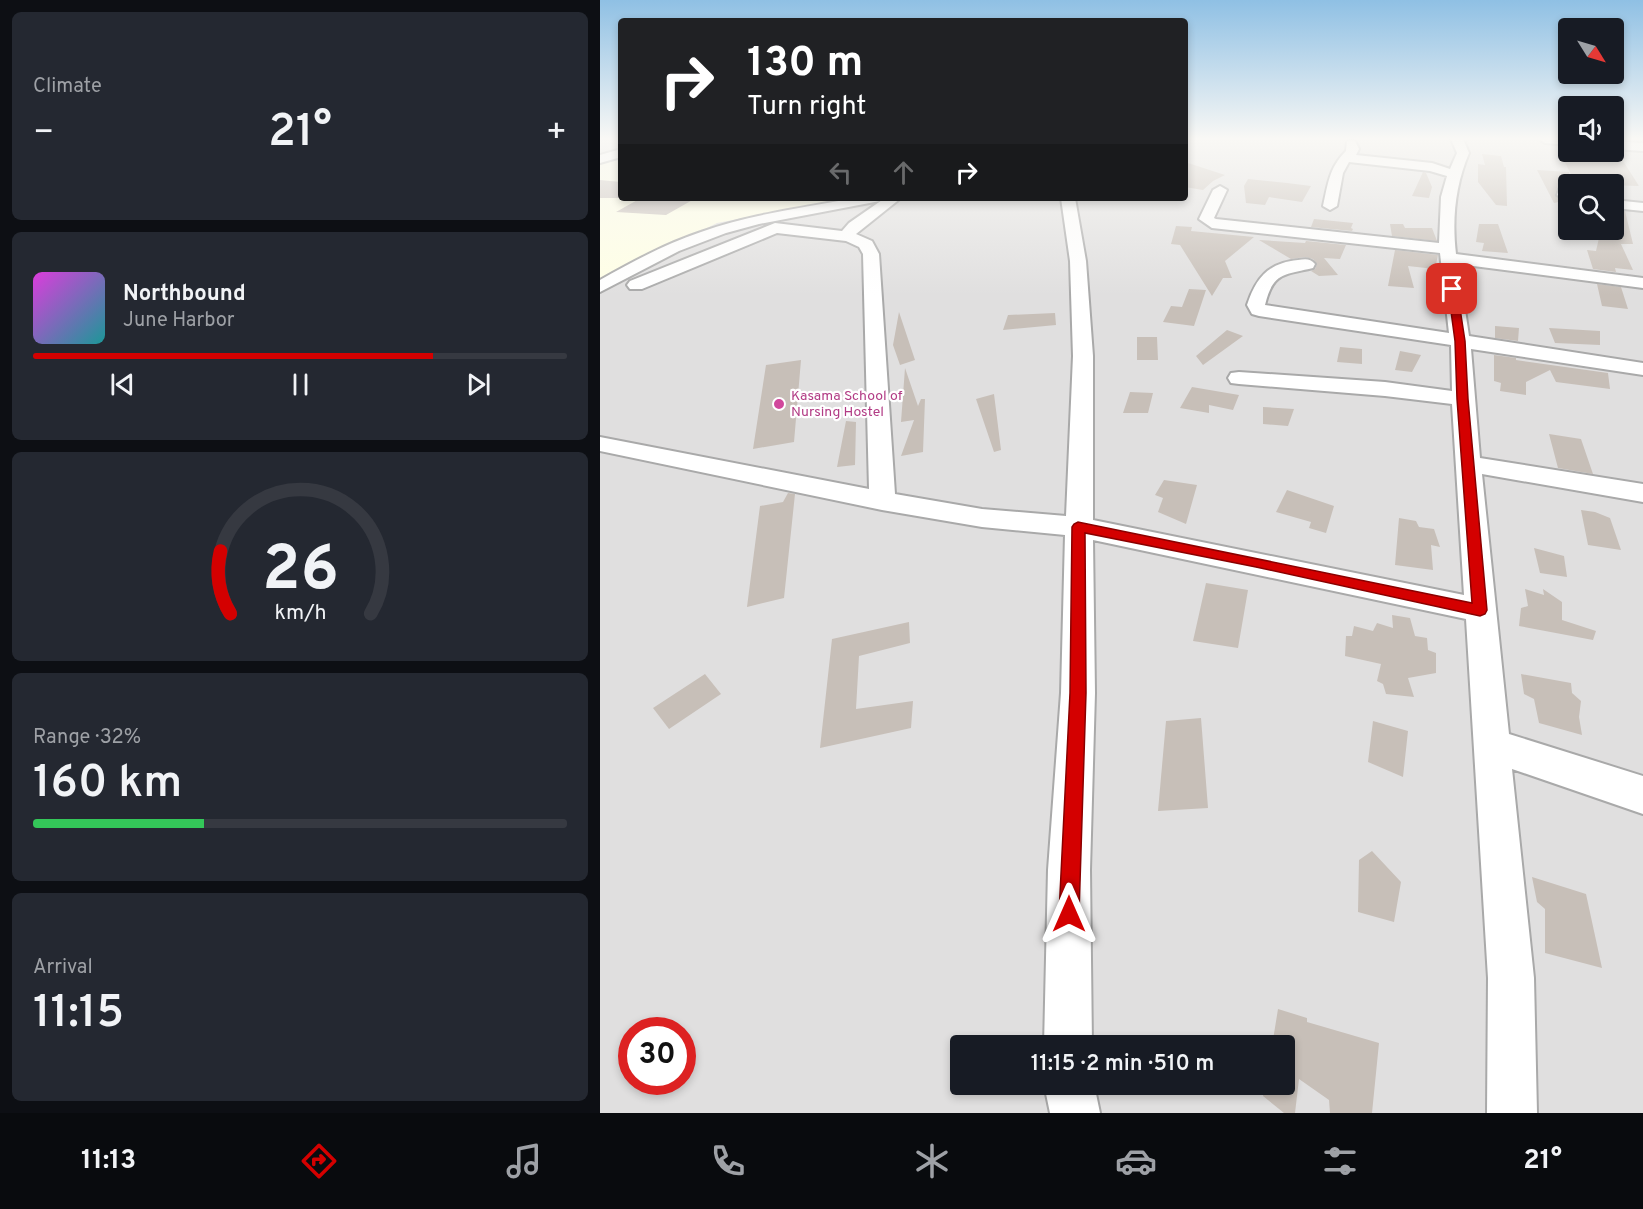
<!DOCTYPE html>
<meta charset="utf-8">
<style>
body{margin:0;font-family:Overpass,sans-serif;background:#242831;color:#f1f3f6;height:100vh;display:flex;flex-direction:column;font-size:22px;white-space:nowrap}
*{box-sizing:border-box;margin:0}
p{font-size:20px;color:#9ea1a6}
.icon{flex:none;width:33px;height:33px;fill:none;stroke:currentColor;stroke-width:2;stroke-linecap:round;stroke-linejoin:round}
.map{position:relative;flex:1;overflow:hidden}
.panel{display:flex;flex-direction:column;gap:12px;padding:12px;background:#0d0f14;width:600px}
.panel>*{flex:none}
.banner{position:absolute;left:18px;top:18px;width:570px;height:183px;border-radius:6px;box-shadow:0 3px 9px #0003;background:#202124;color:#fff;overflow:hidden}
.needle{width:39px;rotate:127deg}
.fabs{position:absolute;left:958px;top:18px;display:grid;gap:12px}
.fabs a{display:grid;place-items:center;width:66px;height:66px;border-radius:6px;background:#171b24;box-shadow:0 3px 9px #0003;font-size:30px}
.speed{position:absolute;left:18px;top:1017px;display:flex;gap:12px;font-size:30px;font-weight:700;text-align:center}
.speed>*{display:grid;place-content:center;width:78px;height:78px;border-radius:50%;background:#171b24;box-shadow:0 3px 9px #0003;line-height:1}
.speed .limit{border:9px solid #d22;background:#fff;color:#111}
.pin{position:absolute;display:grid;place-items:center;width:51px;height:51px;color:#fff;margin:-26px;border-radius:12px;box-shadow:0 3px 9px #0006}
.me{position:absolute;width:66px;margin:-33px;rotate:0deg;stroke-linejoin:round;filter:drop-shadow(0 0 4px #0008)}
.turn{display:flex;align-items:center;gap:21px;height:126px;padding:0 30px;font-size:27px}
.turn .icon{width:78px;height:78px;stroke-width:2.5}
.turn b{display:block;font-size:42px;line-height:51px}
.lanes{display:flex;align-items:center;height:57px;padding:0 30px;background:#0003;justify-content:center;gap:30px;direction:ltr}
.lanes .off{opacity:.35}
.big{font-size:45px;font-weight:600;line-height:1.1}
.panel .tile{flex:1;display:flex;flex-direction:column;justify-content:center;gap:9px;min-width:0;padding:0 21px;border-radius:9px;background:#242831}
.panel .dial{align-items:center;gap:0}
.dial svg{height:156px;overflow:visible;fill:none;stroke:#363941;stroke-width:7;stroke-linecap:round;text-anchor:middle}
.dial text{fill:#f1f3f6;stroke:none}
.song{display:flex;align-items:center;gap:18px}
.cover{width:72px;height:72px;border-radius:9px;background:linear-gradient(135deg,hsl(300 70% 55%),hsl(180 70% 35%))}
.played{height:6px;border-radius:3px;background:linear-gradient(90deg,#d40000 75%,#363941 75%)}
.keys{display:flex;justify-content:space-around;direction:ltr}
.heat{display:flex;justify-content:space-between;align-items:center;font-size:33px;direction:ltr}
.charge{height:9px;border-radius:4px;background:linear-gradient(90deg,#34c759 32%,#363941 0)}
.trip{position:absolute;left:350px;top:1035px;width:345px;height:60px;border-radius:6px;background:#171b24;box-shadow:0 3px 9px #0003;font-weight:600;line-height:60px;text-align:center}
.dock{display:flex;height:96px;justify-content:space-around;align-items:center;background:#090b0e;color:#9ea1a6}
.dock .icon{width:42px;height:42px}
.dock .selected{color:#d40000}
.dock b{font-size:27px;color:#f1f3f6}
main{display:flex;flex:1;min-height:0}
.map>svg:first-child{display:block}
</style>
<main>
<section class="panel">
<div class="tile"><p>Climate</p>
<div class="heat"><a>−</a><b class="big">21°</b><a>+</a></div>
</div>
<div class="tile">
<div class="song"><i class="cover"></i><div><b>Northbound</b><p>June Harbor</p></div></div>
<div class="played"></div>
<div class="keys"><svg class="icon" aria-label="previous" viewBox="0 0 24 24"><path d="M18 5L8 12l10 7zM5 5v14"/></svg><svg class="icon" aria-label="pause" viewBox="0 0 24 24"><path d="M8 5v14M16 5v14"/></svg><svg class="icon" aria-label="next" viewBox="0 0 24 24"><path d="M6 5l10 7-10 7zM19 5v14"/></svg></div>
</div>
<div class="tile dial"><svg viewBox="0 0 100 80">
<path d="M14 69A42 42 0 1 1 86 69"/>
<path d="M14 69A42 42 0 0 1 9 37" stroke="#d40000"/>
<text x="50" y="56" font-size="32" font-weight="700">26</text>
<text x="50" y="72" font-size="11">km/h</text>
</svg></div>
<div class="tile"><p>Range · 32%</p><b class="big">160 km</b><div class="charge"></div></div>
<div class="tile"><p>Arrival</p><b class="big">11:15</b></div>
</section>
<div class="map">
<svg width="1043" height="1113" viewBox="0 0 1043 1113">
<rect width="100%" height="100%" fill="#f2efe9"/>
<path fill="#e0dfdf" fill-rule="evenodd" d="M 0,139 L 21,139 L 21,198 L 585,198 L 585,139 L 969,139 L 969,152 L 1014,152 L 1014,139 L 1043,139 L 1043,1113 L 0,1113 ZM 969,184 L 1014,184 L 1014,230 L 969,230 ZM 32,1030 L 82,1030 L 82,1082 L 32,1082 ZM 360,1046 L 684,1046 L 684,1084 L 360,1084 Z"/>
<path fill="#ffffe5" d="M 21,157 L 21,198 L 249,198 L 117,223 L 0,281 L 0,163 Z"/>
<path fill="#c7bfb8" d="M 959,151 L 1001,154 L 1000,152 L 1018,153 L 1039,186 L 976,184 Z
M 882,154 L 901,156 L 904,167 L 906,167 L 907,206 L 896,205 L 878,182 L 878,164 L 885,165 Z
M 585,162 L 625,175 L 613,181 L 603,190 L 585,187 Z
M 937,170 L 969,172 L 969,177 L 959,182 L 955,194 L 963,201 L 954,203 Z
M 823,172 L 826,173 L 832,187 L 829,198 L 812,196 Z
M 648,179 L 687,183 L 711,186 L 702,202 L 669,197 L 665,205 L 646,203 L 644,186 Z
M 0,180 L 21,182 L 21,198 L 0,198 Z
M 41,198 L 96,198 L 66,215 L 16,212 Z
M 1014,210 L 1025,211 L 1033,244 L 1021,244 L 1033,270 L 1015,268 L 1016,272 L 993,269 L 987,250 L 996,251 L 999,238 L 1014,240 Z
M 714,219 L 753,223 L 751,228 L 753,229 L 752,231 L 711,227 Z
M 790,224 L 803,224 L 805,228 L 832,228 L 837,241 L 792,236 Z
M 879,224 L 898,224 L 908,253 L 882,251 L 884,243 L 876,242 Z
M 576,226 L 592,227 L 591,231 L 654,237 L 625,261 L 632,278 L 623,278 L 612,296 L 580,245 L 571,244 Z
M 659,240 L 705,243 L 706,241 L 746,245 L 740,259 L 724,258 L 738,275 L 719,276 L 711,271 L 715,269 L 717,264 L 713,259 L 705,257 L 691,259 Z
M 795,250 L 838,255 L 835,269 L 808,266 L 814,288 L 788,286 Z
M 997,284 L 1021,287 L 1028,309 L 1002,306 Z
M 589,289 L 606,290 L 594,326 L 563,322 L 571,306 L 582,307 Z
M 299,312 L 315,360 L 300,365 L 293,345 Z
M 455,313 L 456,325 L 403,330 L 408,315 Z
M 895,326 L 919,328 L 918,341 L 895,338 Z
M 949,328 L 1000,331 L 1000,345 L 955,343 Z
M 627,330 L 643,336 L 603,365 L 596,356 Z
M 537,337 L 557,337 L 558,360 L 537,360 Z
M 740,347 L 762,349 L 762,364 L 737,362 Z
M 800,351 L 821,355 L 812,372 L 795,370 Z
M 894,355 L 916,358 L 916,360 L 1008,373 L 1010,389 L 956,382 L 950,370 L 926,382 L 926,395 L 900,391 L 901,383 L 894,381 Z
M 201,360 L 194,442 L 153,449 L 166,365 Z
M 305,368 L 318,406 L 321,399 L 325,399 L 323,452 L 301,456 L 314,420 L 301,422 Z
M 592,387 L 639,395 L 633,410 L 609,405 L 609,413 L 580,408 Z
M 530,392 L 553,393 L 548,413 L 523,413 Z
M 394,394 L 401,450 L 394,452 L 376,399 Z
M 663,407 L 694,409 L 688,426 L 663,424 Z
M 246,421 L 256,422 L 255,465 L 237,467 Z
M 949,434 L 981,439 L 993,474 L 958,468 Z
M 564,480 L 597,485 L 586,524 L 558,512 L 563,498 L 555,495 Z
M 687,490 L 734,506 L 726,533 L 709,528 L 711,522 L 676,512 Z
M 188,493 L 195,494 L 184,598 L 147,607 L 160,506 L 183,502 Z
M 981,510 L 995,512 L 1010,518 L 1021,550 L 988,545 Z
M 799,518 L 816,521 L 819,527 L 834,529 L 840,547 L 831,545 L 833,570 L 795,565 Z
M 934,548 L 964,556 L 967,577 L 940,573 Z
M 606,583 L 648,590 L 638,648 L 593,641 Z
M 925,589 L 944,595 L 943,589 L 962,602 L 962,620 L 996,631 L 993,640 L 919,626 L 921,608 L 928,606 Z
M 792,615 L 810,618 L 815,636 L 827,638 L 828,650 L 836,653 L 836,673 L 808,678 L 814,697 L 786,694 L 783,684 L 777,681 L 781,664 L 745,656 L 746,636 L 752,636 L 754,626 L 773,631 L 777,623 L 793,628 Z
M 309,622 L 310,643 L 259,656 L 256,709 L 313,701 L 311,728 L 220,748 L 232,639 Z
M 105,674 L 121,694 L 69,729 L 53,708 Z
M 921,674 L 971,683 L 972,693 L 981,701 L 979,717 L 982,735 L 939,723 L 934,699 L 924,694 Z
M 601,718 L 608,808 L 558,811 L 566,721 Z
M 773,721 L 808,731 L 803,777 L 768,762 Z
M 772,851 L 801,882 L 794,922 L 758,912 L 759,860 Z
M 932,877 L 986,894 L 1002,968 L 945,953 L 945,909 L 937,902 Z
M 678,1009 L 707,1018 L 707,1022 L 779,1043 L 772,1113 L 730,1113 L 729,1100 L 699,1079 L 695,1113 L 684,1113 L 663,1096 L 665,1084 L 684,1084 L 684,1046 L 672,1046 Z"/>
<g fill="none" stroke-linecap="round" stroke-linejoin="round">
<g stroke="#a9a9a9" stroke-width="4">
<path id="minor" d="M 851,139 L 863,139 L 869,153 C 855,186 852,219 856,254 L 1043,278 L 1043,288 L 858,264 L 869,336 L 1043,363 L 1043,375 L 871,349 L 880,458 L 1043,484 L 1043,502 L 882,474 L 909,734 L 1043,776 L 1043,814 L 912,769 L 934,978 L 937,1113 L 887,1113 L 888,978 L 866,619 L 493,540 L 495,693 L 490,870 L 492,1046 L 444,1046 L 448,870 L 461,693 L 465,535 L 382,527 L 282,510 L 0,451 L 0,437 L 269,489 L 263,254 L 259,247 L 246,241 L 177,233 L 42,289 L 30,289 L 27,285 L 30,281 L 175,223 L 242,231 L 249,223 L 285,198 L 301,198 L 256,234 L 272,241 L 279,254 L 295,494 L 382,509 L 466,516 L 473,356 L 470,261 L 461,198 L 475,198 L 486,261 L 493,356 L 493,520 L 864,595 L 852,404 L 785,396 L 639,384 L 631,383 L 628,378 L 631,373 L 639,372 L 785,382 L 852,391 L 851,345 L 659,316 L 652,314 L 647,305 C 656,278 668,263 698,260 C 705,259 710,258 715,264 L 713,268 C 684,275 673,272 665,305 L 849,333 L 840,253 L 612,228 L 599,219 L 613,190 L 620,186 L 627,190 L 614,218 L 616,219 L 839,243 L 841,197 L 847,176 L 830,171 L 749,162 L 743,173 L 737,206 L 730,210 L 723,206 C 728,184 729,168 746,151 L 747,141 L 751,140 L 755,141 L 759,149 L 756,155 L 832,163 L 850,169 L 857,153 Z
M 939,139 L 969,139 L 969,145 L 945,143 Z
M 1014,141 L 1043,143 L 1043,151 L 1014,149 Z
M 21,149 L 21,157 L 0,163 L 0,155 Z
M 968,179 L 975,183 L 969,184 L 969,202 L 957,195 L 961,183 Z
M 255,198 L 282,198 L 280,201 L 159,224 L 126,233 L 79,251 L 0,292 L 0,280 C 32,262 65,244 101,232 C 151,214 203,208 255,198 Z
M 1014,200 L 1043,203 L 1043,211 L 1014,208 Z
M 444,1084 L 494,1084 L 500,1113 L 450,1113 Z"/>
</g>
<use href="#minor" fill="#fff" fill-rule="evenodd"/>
</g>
<linearGradient id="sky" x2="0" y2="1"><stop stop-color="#8fc0e4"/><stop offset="0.47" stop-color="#f9f8f5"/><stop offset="1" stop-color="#f9f8f5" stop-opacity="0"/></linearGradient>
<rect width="1043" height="295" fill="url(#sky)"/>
<path fill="#d40000" stroke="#8a0000" stroke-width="1.5" d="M 852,286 L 857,289 L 865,341 L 868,399 L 887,610 L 885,614 L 880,616 L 656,567 L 485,533 L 486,693 L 479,914 L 476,921 L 469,924 L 462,921 L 459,914 L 470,693 L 472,527 L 474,524 L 478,522 L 872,603 L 857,399 L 855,341 L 848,289 Z"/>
<circle fill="#d1479c" stroke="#fff" stroke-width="2" cx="179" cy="404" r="6"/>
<g text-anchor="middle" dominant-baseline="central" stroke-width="4.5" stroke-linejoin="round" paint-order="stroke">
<g font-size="14" fill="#b23c85" stroke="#fff" text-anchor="start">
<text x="191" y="396">Kasama School of<tspan x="191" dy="16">Nursing Hostel</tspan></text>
</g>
</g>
</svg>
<div class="fabs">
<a><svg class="needle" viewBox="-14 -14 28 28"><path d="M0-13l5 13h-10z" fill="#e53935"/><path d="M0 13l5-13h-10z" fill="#9ea1a6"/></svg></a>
<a><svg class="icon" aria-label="sound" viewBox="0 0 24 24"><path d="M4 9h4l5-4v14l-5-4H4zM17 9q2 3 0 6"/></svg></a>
<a><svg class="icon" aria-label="search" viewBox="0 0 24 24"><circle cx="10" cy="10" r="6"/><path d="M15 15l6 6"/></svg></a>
</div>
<div class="speed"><div class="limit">30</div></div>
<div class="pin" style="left:852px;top:289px;background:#d93025"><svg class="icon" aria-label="arrive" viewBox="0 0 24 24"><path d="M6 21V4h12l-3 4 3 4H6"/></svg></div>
<svg class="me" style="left:469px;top:914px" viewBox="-20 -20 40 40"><path d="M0-17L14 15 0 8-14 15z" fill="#d40000" stroke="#fff" stroke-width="4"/></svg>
<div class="trip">11:15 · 2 min · 510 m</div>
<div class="banner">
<div class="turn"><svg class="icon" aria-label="right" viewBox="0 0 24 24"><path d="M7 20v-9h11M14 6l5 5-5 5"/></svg><div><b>130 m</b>Turn right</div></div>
<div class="lanes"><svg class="icon off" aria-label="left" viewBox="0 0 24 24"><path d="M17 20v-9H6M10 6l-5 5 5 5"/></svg><svg class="icon off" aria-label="ahead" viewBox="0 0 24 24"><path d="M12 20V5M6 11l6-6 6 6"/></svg><svg class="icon" aria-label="right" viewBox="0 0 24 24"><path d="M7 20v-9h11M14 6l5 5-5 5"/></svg></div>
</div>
</div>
</main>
<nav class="dock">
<b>11:13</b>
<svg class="icon selected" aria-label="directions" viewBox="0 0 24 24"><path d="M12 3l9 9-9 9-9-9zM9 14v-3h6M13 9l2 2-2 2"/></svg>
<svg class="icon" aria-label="music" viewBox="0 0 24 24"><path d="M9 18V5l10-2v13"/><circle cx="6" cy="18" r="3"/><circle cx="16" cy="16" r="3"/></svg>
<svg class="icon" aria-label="phone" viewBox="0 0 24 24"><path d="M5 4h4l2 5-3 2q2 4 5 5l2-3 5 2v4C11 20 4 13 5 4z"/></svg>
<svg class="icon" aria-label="climate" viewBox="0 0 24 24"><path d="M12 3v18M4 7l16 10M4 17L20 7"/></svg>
<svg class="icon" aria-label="car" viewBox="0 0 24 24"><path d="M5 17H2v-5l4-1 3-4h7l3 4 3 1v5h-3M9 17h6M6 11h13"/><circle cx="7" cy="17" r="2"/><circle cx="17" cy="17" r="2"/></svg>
<svg class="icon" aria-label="filters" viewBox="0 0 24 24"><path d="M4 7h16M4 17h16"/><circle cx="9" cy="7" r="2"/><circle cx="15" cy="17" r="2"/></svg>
<b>21°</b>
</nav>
